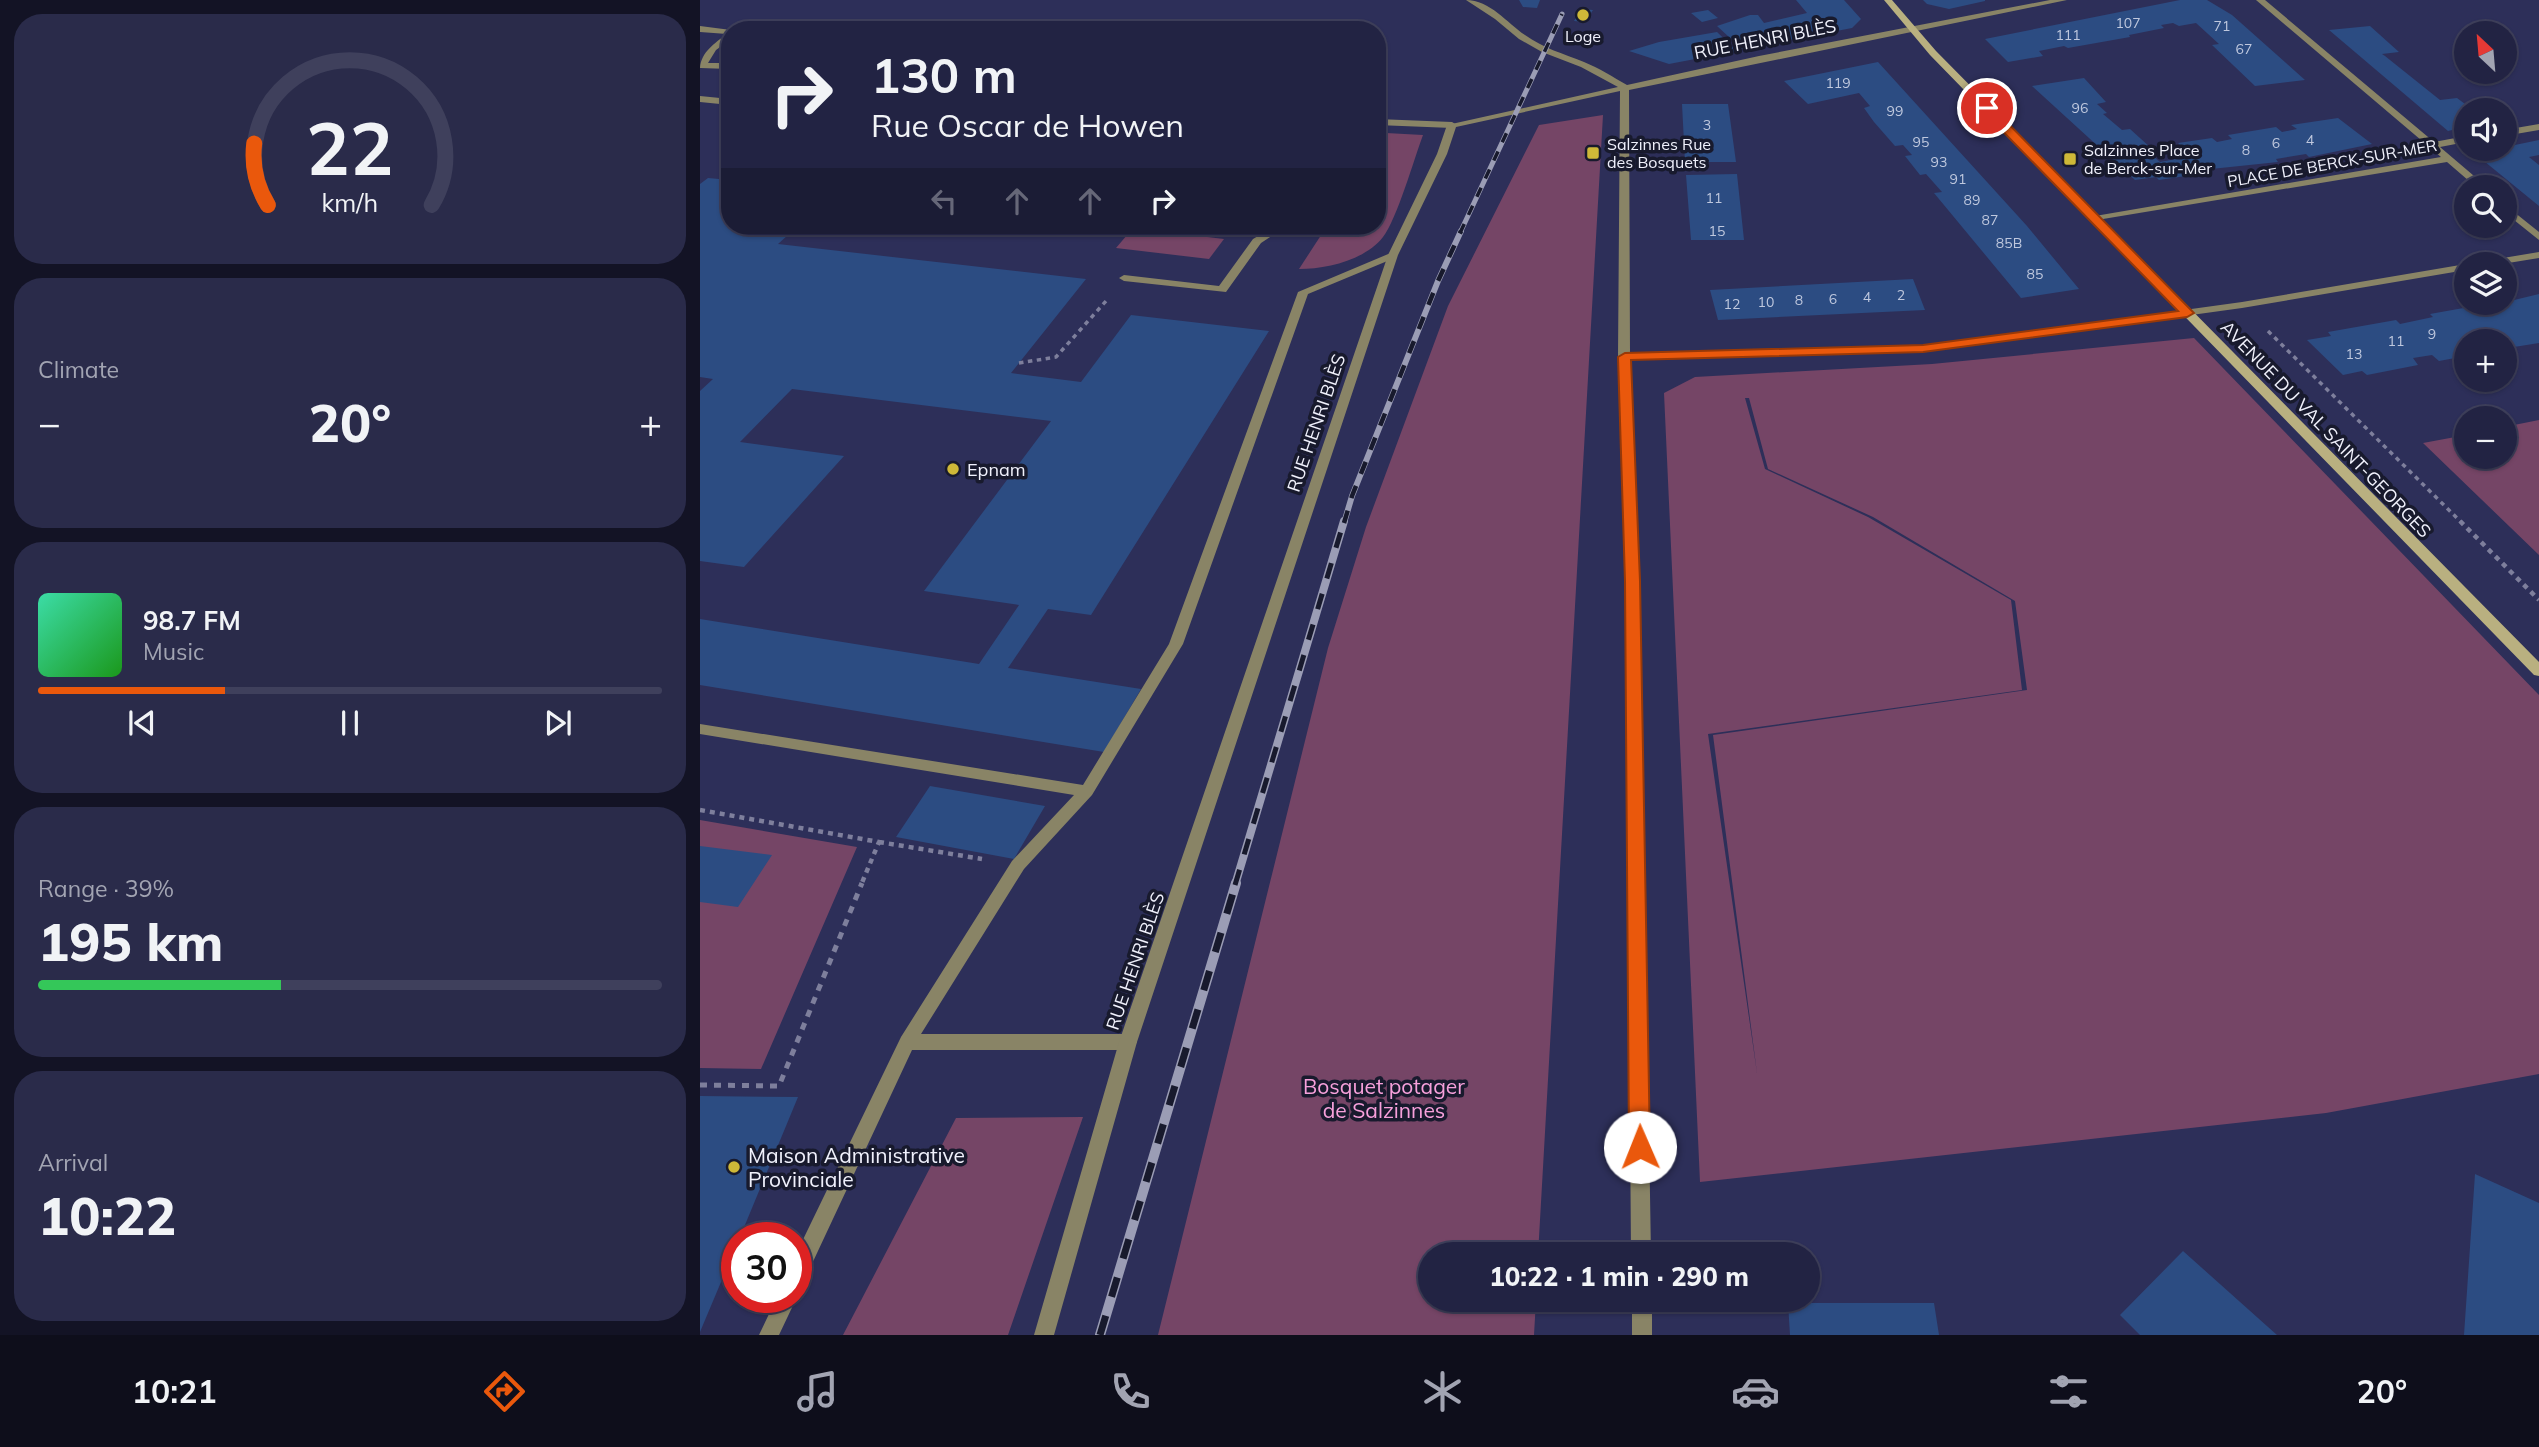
<!DOCTYPE html>
<meta charset="utf-8">
<style>
body{margin:0;font-family:Mulish,sans-serif;background:#2a2b4a;color:#f1f3f6;height:100vh;display:flex;flex-direction:column;font-size:26px;white-space:nowrap}
*{box-sizing:border-box;margin:0}
p{font-size:23px;color:#a2a4b2}
.icon{flex:none;width:38px;height:38px;fill:none;stroke:currentColor;stroke-width:2;stroke-linecap:round;stroke-linejoin:round}
.map{position:relative;flex:1;overflow:hidden}
.side{display:flex;flex-direction:column;gap:14px;padding:14px;background:#131325;width:700px}
.side>*{flex:none}
.hud{position:absolute;left:21px;top:21px;width:665px;height:214px;border-radius:28px;box-shadow:0 2px 5px #0004,0 0 0 2px #3f405c;background:#222343;color:#f1f3f6;overflow:hidden}
.needle{width:46px;rotate:334deg}
.buttons{position:absolute;left:1754px;top:21px;display:grid;gap:14px}
.buttons a{display:grid;place-items:center;width:63px;height:63px;border-radius:50%;background:#222343;box-shadow:0 2px 5px #0004,0 0 0 2px #3f405c;font-size:35px}
.speed{position:absolute;left:21px;top:1222px;display:flex;gap:14px;font-size:35px;font-weight:700;text-align:center}
.speed>*{display:grid;place-content:center;width:91px;height:91px;border-radius:50%;background:#222343;box-shadow:0 2px 5px #0004,0 0 0 2px #3f405c;line-height:1}
.speed .limit{border:10px solid #d22;background:#fff;color:#111}
.pin{position:absolute;display:grid;place-items:center;width:60px;height:60px;color:#fff;margin:-30px;border:4px solid #fff;border-radius:50%;box-shadow:0 2px 7px #0007}
.me{position:absolute;width:77px;margin:-38px;rotate:359deg;stroke-linejoin:round;filter:drop-shadow(0 0 5px #0008)}
.turn{display:flex;align-items:center;gap:24px;height:147px;padding:0 35px;font-size:32px}
.turn .icon{width:91px;height:91px;stroke-width:2.5}
.turn b{display:block;font-size:49px;line-height:60px}
.lanes{display:flex;align-items:center;height:66px;padding:0 35px;background:#0003;justify-content:center;gap:35px;direction:ltr}
.lanes .off{opacity:.35}
.big{font-size:52px;font-weight:800;line-height:1.1}
.side .tile{flex:1;display:flex;flex-direction:column;justify-content:center;gap:10px;min-width:0;padding:0 24px;border-radius:28px;background:#2a2b4a}
.side .dial{align-items:center;gap:0}
.dial svg{height:182px;overflow:visible;fill:none;stroke:#3f405c;stroke-width:7;stroke-linecap:round;text-anchor:middle}
.dial text{fill:#f1f3f6;stroke:none}
.song{display:flex;align-items:center;gap:21px}
.cover{width:84px;height:84px;border-radius:10px;background:linear-gradient(135deg,hsl(160 70% 55%),hsl(120 70% 35%))}
.played{height:7px;border-radius:4px;background:linear-gradient(90deg,#ea580c 30%,#3f405c 30%)}
.keys{display:flex;justify-content:space-around;direction:ltr}
.heat{display:flex;justify-content:space-between;align-items:center;font-size:38px;direction:ltr}
.charge{height:10px;border-radius:5px;background:linear-gradient(90deg,#34c759 39%,#3f405c 0)}
.trip{position:absolute;left:718px;top:1242px;width:402px;height:70px;border-radius:35px;background:#222343;box-shadow:0 2px 5px #0004,0 0 0 2px #3f405c;font-weight:800;line-height:70px;text-align:center}
.tab-bar{display:flex;height:112px;justify-content:space-around;align-items:center;background:#0e0e1b;color:#a2a4b2}
.tab-bar .icon{width:49px;height:49px}
.tab-bar .active{color:#ea580c}
.tab-bar b{font-size:32px;color:#f1f3f6}
main{display:flex;flex:1;min-height:0}
.map>svg:first-child{display:block}
</style>
<main>
<section class="side">
<div class="tile dial"><svg viewBox="0 0 100 80">
<path d="M14 69A42 42 0 1 1 86 69"/>
<path d="M14 69A42 42 0 0 1 8 42" stroke="#ea580c"/>
<text x="50" y="56" font-size="32" font-weight="700">22</text>
<text x="50" y="72" font-size="11">km/h</text>
</svg></div>
<div class="tile"><p>Climate</p>
<div class="heat"><a>−</a><b class="big">20°</b><a>+</a></div>
</div>
<div class="tile">
<div class="song"><i class="cover"></i><div><b>98.7 FM</b><p>Music</p></div></div>
<div class="played"></div>
<div class="keys"><svg class="icon" aria-label="previous" viewBox="0 0 24 24"><path d="M18 5L8 12l10 7zM5 5v14"/></svg><svg class="icon" aria-label="pause" viewBox="0 0 24 24"><path d="M8 5v14M16 5v14"/></svg><svg class="icon" aria-label="next" viewBox="0 0 24 24"><path d="M6 5l10 7-10 7zM19 5v14"/></svg></div>
</div>
<div class="tile"><p>Range · 39%</p><b class="big">195 km</b><div class="charge"></div></div>
<div class="tile"><p>Arrival</p><b class="big">10:22</b></div>
</section>
<div class="map">
<svg width="1839" height="1335" viewBox="0 0 1839 1335">
<rect width="100%" height="100%" fill="#2d2f59"/>
<path fill="#754566" fill-rule="evenodd" d="M 903,115 L 838,1255 L 730,1255 L 730,1300 L 836,1300 L 834,1335 L 458,1335 L 628,648 L 666,527 L 748,306 L 839,125 Z
M 686,133 L 723,135 C 714,159 697,219 683,237 C 665,260 627,269 599,269 L 627,226 L 677,226 L 677,147 Z
M 433,228 L 524,239 L 509,259 L 416,248 Z
M 1494,338 L 1839,695 L 1839,1074 L 1626,1113 L 1000,1182 L 964,393 L 995,377 L 1232,364 ZM 1045,398 L 1049,398 L 1068,469 L 1173,517 L 1315,601 L 1327,690 L 1013,735 L 1057,1073 L 1008,734 L 1322,690 L 1311,600 L 1168,517 L 1065,469 Z
M 1839,420 L 1839,555 L 1723,443 L 1766,435 L 1766,457 L 1804,457 L 1804,427 Z
M 0,820 L 157,847 L 61,1069 L 0,1068 Z
M 383,1117 L 308,1335 L 143,1335 L 256,1118 Z"/>
<path fill="#2c4c82" d="M 819,0 L 840,0 L 837,8 L 823,7 Z
M 1096,0 L 1144,0 L 1161,19 L 1152,28 L 1042,49 L 1017,26 L 1050,15 L 1058,15 L 1064,23 L 1107,13 Z
M 1223,0 L 1285,0 L 1285,1 L 1249,9 L 1227,4 Z
M 1480,0 L 1507,0 L 1532,15 L 1605,80 L 1555,86 L 1512,45 L 1519,44 L 1496,23 L 1479,26 L 1473,23 L 1461,25 L 1464,28 L 1429,35 L 1430,37 L 1368,48 L 1364,46 L 1339,51 L 1343,56 L 1308,62 L 1285,39 Z
M 881,9 L 893,10 L 885,22 L 874,21 Z
M 1008,10 L 1018,18 L 1002,22 L 991,13 Z
M 1670,26 L 1699,52 L 1682,54 L 1685,56 L 1740,100 L 1757,98 L 1773,110 L 1766,110 L 1766,127 L 1748,131 L 1629,30 Z
M 1017,32 L 1037,51 L 969,64 L 929,51 L 959,42 Z
M 1178,62 L 1327,226 L 1379,289 L 1321,298 L 1234,193 L 1242,192 L 1226,174 L 1220,175 L 1205,156 L 1212,155 L 1203,145 L 1195,146 L 1174,122 L 1164,108 L 1170,106 L 1159,93 L 1108,104 L 1084,81 Z
M 1384,78 L 1406,102 L 1397,104 L 1407,113 L 1403,114 L 1422,130 L 1430,129 L 1451,148 L 1445,149 L 1460,162 L 1492,156 L 1478,143 L 1512,138 L 1517,142 L 1532,139 L 1528,135 L 1576,127 L 1582,132 L 1597,129 L 1591,125 L 1638,118 L 1672,144 L 1609,157 L 1606,154 L 1576,159 L 1578,162 L 1511,169 L 1512,172 L 1459,180 L 1456,177 L 1435,180 L 1332,86 Z
M 982,104 L 1028,104 L 1036,162 L 985,162 Z
M 1839,140 L 1839,155 L 1829,157 L 1839,165 L 1839,206 L 1779,157 L 1781,152 Z
M 1037,174 L 1044,240 L 991,240 L 986,175 Z
M 8,178 L 30,180 L 30,226 L 98,226 L 78,244 L 386,279 L 311,373 L 381,382 L 431,315 L 569,331 L 391,615 L 348,609 L 308,668 L 441,689 L 404,752 L 0,685 L 0,619 L 279,664 L 319,605 L 224,591 L 351,421 L 92,389 L 40,442 L 144,456 L 44,567 L 0,561 L 0,391 L 13,379 L 0,377 L 0,184 Z
M 1213,279 L 1225,310 L 1018,320 L 1010,290 Z
M 1839,294 L 1839,343 L 1814,347 L 1806,341 L 1766,341 L 1766,356 L 1739,361 L 1732,355 L 1713,358 L 1718,365 L 1667,375 L 1662,371 L 1643,375 L 1607,340 L 1631,336 L 1628,332 L 1696,320 L 1700,324 L 1733,317 L 1730,314 L 1769,307 L 1773,310 Z
M 230,786 L 345,806 L 314,859 L 196,837 Z
M 0,846 L 72,855 L 38,907 L 0,902 Z
M 0,1096 L 98,1097 L 40,1237 L 37,1237 L 37,1244 L 0,1332 Z
M 1775,1174 L 1839,1203 L 1839,1335 L 1764,1335 Z
M 1483,1251 L 1577,1335 L 1440,1335 L 1420,1315 Z
M 1088,1303 L 1234,1303 L 1239,1335 L 1090,1335 Z"/>
<g fill="none" stroke-linecap="round" stroke-linejoin="round">
<path stroke="#7e7f9c" stroke-width="3.5" stroke-dasharray="4.5 4.5" stroke-linecap="butt" d="M 1568,331 L 1762,523
M 319,363 L 356,357 L 406,301"/>
<path stroke="#7e7f9c" stroke-width="4.5" stroke-dasharray="5 5" stroke-linecap="butt" d="M 1760,521 L 1839,600
M 0,810 L 179,842 L 161,885
M 179,842 L 282,859"/>
<path stroke="#7e7f9c" stroke-width="5" stroke-dasharray="7 7" stroke-linecap="butt" d="M 0,1085 L 79,1086 L 162,883"/>
<path fill="#898466" fill-rule="evenodd" d="M 0,26 L 31,30 L 30,40 L 16,50 L 8,63 L 30,63 L 30,69 L 0,68 C 1,52 15,43 27,34 L 0,32 Z
M 0,96 L 30,99 L 30,105 L 0,102 Z
M 677,119 L 752,122 L 757,125 L 752,128 L 677,125 Z
M 575,226 L 587,226 L 561,243 L 526,292 L 424,281 L 419,278 L 424,275 L 519,286 L 553,239 Z
M 693,252 L 697,253 L 697,257 L 608,294 L 483,644 L 392,795 L 324,869 L 221,1034 L 428,1034 L 434,1037 L 437,1042 L 434,1047 L 428,1050 L 212,1050 L 103,1283 L 96,1285 L 96,1254 L 201,1037 L 312,861 L 374,795 L 0,734 L 0,724 L 383,785 L 469,644 L 598,292 Z
M 96,1296 L 97,1297 L 79,1335 L 59,1335 L 77,1297 Z"/>
<path fill="#898466" fill-rule="evenodd" d="M 766,0 C 790,0 807,23 825,35 C 843,48 864,54 884,62 C 899,68 913,77 927,85 L 1059,56 L 1350,0 L 1367,0 L 929,90 L 930,353 L 1223,346 L 1542,302 L 1766,264 L 1768,264 L 1766,264 L 1766,270 L 1542,308 L 1223,352 L 930,360 L 940,581 L 951,1255 L 931,1255 L 926,581 L 918,357 L 920,91 L 756,127 L 747,154 L 698,255 L 437,1042 L 354,1335 L 334,1335 L 419,1042 L 688,255 L 737,154 L 747,125 L 918,87 L 881,67 L 842,52 L 819,39 L 795,19 Z
M 1556,0 L 1565,0 L 1734,142 L 1766,136 L 1766,142 L 1740,147 L 1787,187 L 1776,187 L 1747,162 L 1391,221 L 1390,219 L 1395,216 L 1741,157 Z
M 1839,124 L 1839,130 L 1804,136 L 1804,130 Z
M 1804,204 L 1839,232 L 1839,240 L 1804,212 Z
M 1839,252 L 1839,258 L 1802,264 L 1780,264 L 1785,261 Z
M 932,1300 L 952,1300 L 952,1335 L 932,1335 Z"/>
<path fill="#b9b080" fill-rule="evenodd" d="M 1184,0 L 1192,0 L 1236,51 L 1839,662 L 1839,676 L 1834,675 L 1230,55 Z"/>
<g stroke="#9b9db5" stroke-width="5">
<path id="rail-far3" d="M 760,233 L 862,14"/>
</g>
<g stroke="#9b9db5" stroke-width="6">
<path id="rail-far2" d="M 644,523 L 652,496 L 738,281 L 761,231"/>
</g>
<g stroke="#9b9db5" stroke-width="8">
<path id="rail-far1" d="M 535,885 L 644,521"/>
</g>
<g stroke="#9b9db5" stroke-width="10">
<path id="rail" d="M 400,1335 L 536,883"/>
</g>
<use href="#rail-far3" stroke="#181a2d" stroke-width="3.5" stroke-dasharray="10" stroke-linecap="butt"/>
<use href="#rail-far2" stroke="#181a2d" stroke-width="4.5" stroke-dasharray="13" stroke-linecap="butt"/>
<use href="#rail-far1" stroke="#181a2d" stroke-width="5" stroke-dasharray="16" stroke-linecap="butt"/>
<use href="#rail" stroke="#181a2d" stroke-width="7" stroke-dasharray="20" stroke-linecap="butt"/>
</g>
<path fill="#ea580c" stroke="#983908" stroke-width="2" d="M 1283,106 L 1291,106 L 1494,313 L 1487,317 L 1223,352 L 931,360 L 940,581 L 950,1147 L 947,1154 L 940,1157 L 932,1154 L 929,1147 L 925,581 L 918,357 L 925,353 L 1223,345 L 1478,311 L 1283,111 Z"/>
<g fill="#ceb838" stroke="#181a2d" stroke-width="2.5">
<circle cx="883" cy="15" r="7"/>
<rect x="886" y="146" width="14" height="14" rx="3.5"/>
<rect x="1363" y="152" width="14" height="14" rx="3.5"/>
<circle cx="253" cy="469" r="7"/>
<circle cx="34" cy="1167" r="7"/>
</g>
<g text-anchor="middle" dominant-baseline="central" stroke-width="7" stroke-linejoin="round" paint-order="stroke">
<g font-size="14" fill="#bfc8de">
<text x="1428" y="23">107</text>
<text x="1522" y="26">71</text>
<text x="1368" y="35">111</text>
<text x="1544" y="49">67</text>
<text x="1138" y="83">119</text>
<text x="1380" y="108">96</text>
<text x="1195" y="111">99</text>
<text x="1007" y="125">3</text>
<text x="1610" y="140">4</text>
<text x="1221" y="142">95</text>
<text x="1576" y="143">6</text>
<text x="1546" y="150">8</text>
<text x="1239" y="162">93</text>
<text x="1258" y="179">91</text>
<text x="1014" y="198">11</text>
<text x="1272" y="200">89</text>
<text x="1290" y="220">87</text>
<text x="1017" y="231">15</text>
<text x="1309" y="243">85B</text>
<text x="1335" y="274">85</text>
<text x="1201" y="295">2</text>
<text x="1167" y="297">4</text>
<text x="1133" y="299">6</text>
<text x="1099" y="300">8</text>
<text x="1066" y="302">10</text>
<text x="1032" y="304">12</text>
<text x="1732" y="334">9</text>
<text x="1696" y="341">11</text>
<text x="1654" y="354">13</text>
</g>
<g font-size="16" fill="#f0f1fc" stroke="#181a2d" text-anchor="start">
<text x="883" y="36" text-anchor="middle">Loge</text>
<text x="907" y="144">Salzinnes Rue<tspan x="907" dy="18">des Bosquets</tspan></text>
<text x="1384" y="150">Salzinnes Place<tspan x="1384" dy="18">de Berck-sur-Mer</tspan></text>
</g>
<g font-size="16" fill="#f0f1fc" stroke="#181a2d">
<text transform="translate(1632 163) rotate(-10)">PLACE DE BERCK-SUR-MER</text>
</g>
<g font-size="18" fill="#f0f1fc" stroke="#181a2d">
<text transform="translate(1065 39) rotate(-11)">RUE HENRI BLÈS</text>
<text transform="translate(616 423) rotate(-71)">RUE HENRI BLÈS</text>
<text transform="translate(1626 429) rotate(46)">AVENUE DU VAL SAINT-GEORGES</text>
<text transform="translate(435 961) rotate(-71)">RUE HENRI BLÈS</text>
</g>
<g font-size="18" fill="#f0f1fc" stroke="#181a2d" text-anchor="start">
<text x="267" y="469">Epnam</text>
</g>
<g font-size="21" fill="#f7a0db" stroke="#181a2d">
<text x="684" y="1086">Bosquet potager<tspan x="684" dy="24">de Salzinnes</tspan></text>
</g>
<g font-size="21" fill="#f0f1fc" stroke="#181a2d" text-anchor="start">
<text x="48" y="1155">Maison Administrative<tspan x="48" dy="24">Provinciale</tspan></text>
</g>
</g>
</svg>
<div class="buttons">
<a><svg class="needle" viewBox="-14 -14 28 28"><path d="M0-13l5 13h-10z" fill="#e53935"/><path d="M0 13l5-13h-10z" fill="#a2a4b2"/></svg></a>
<a><svg class="icon" aria-label="sound" viewBox="0 0 24 24"><path d="M4 9h4l5-4v14l-5-4H4zM17 9q2 3 0 6"/></svg></a>
<a><svg class="icon" aria-label="search" viewBox="0 0 24 24"><circle cx="10" cy="10" r="6"/><path d="M15 15l6 6"/></svg></a>
<a><svg class="icon" aria-label="layers" viewBox="0 0 24 24"><path d="M12 4l9 5-9 5-9-5zM3 14l9 5 9-5"/></svg></a>
<a>+</a>
<a>−</a>
</div>
<div class="speed"><div class="limit">30</div></div>
<div class="pin" style="left:1287px;top:108px;background:#d93025"><svg class="icon" aria-label="arrive" viewBox="0 0 24 24"><path d="M6 21V4h12l-3 4 3 4H6"/></svg></div>
<svg class="me" style="left:940px;top:1147px" viewBox="-20 -20 40 40"><circle r="19" fill="#fff"/><path d="M0-13L10 11 0 6-10 11z" fill="#ea580c"/></svg>
<div class="trip">10:22 · 1 min · 290 m</div>
<div class="hud">
<div class="turn"><svg class="icon" aria-label="right" viewBox="0 0 24 24"><path d="M7 20v-9h11M14 6l5 5-5 5"/></svg><div><b>130 m</b>Rue Oscar de Howen</div></div>
<div class="lanes"><svg class="icon off" aria-label="left" viewBox="0 0 24 24"><path d="M17 20v-9H6M10 6l-5 5 5 5"/></svg><svg class="icon off" aria-label="ahead" viewBox="0 0 24 24"><path d="M12 20V5M6 11l6-6 6 6"/></svg><svg class="icon off" aria-label="ahead" viewBox="0 0 24 24"><path d="M12 20V5M6 11l6-6 6 6"/></svg><svg class="icon" aria-label="right" viewBox="0 0 24 24"><path d="M7 20v-9h11M14 6l5 5-5 5"/></svg></div>
</div>
</div>
</main>
<nav class="tab-bar">
<b>10:21</b>
<svg class="icon active" aria-label="directions" viewBox="0 0 24 24"><path d="M12 3l9 9-9 9-9-9zM9 14v-3h6M13 9l2 2-2 2"/></svg>
<svg class="icon" aria-label="music" viewBox="0 0 24 24"><path d="M9 18V5l10-2v13"/><circle cx="6" cy="18" r="3"/><circle cx="16" cy="16" r="3"/></svg>
<svg class="icon" aria-label="phone" viewBox="0 0 24 24"><path d="M5 4h4l2 5-3 2q2 4 5 5l2-3 5 2v4C11 20 4 13 5 4z"/></svg>
<svg class="icon" aria-label="climate" viewBox="0 0 24 24"><path d="M12 3v18M4 7l16 10M4 17L20 7"/></svg>
<svg class="icon" aria-label="car" viewBox="0 0 24 24"><path d="M5 17H2v-5l4-1 3-4h7l3 4 3 1v5h-3M9 17h6M6 11h13"/><circle cx="7" cy="17" r="2"/><circle cx="17" cy="17" r="2"/></svg>
<svg class="icon" aria-label="filters" viewBox="0 0 24 24"><path d="M4 7h16M4 17h16"/><circle cx="9" cy="7" r="2"/><circle cx="15" cy="17" r="2"/></svg>
<b>20°</b>
</nav>
